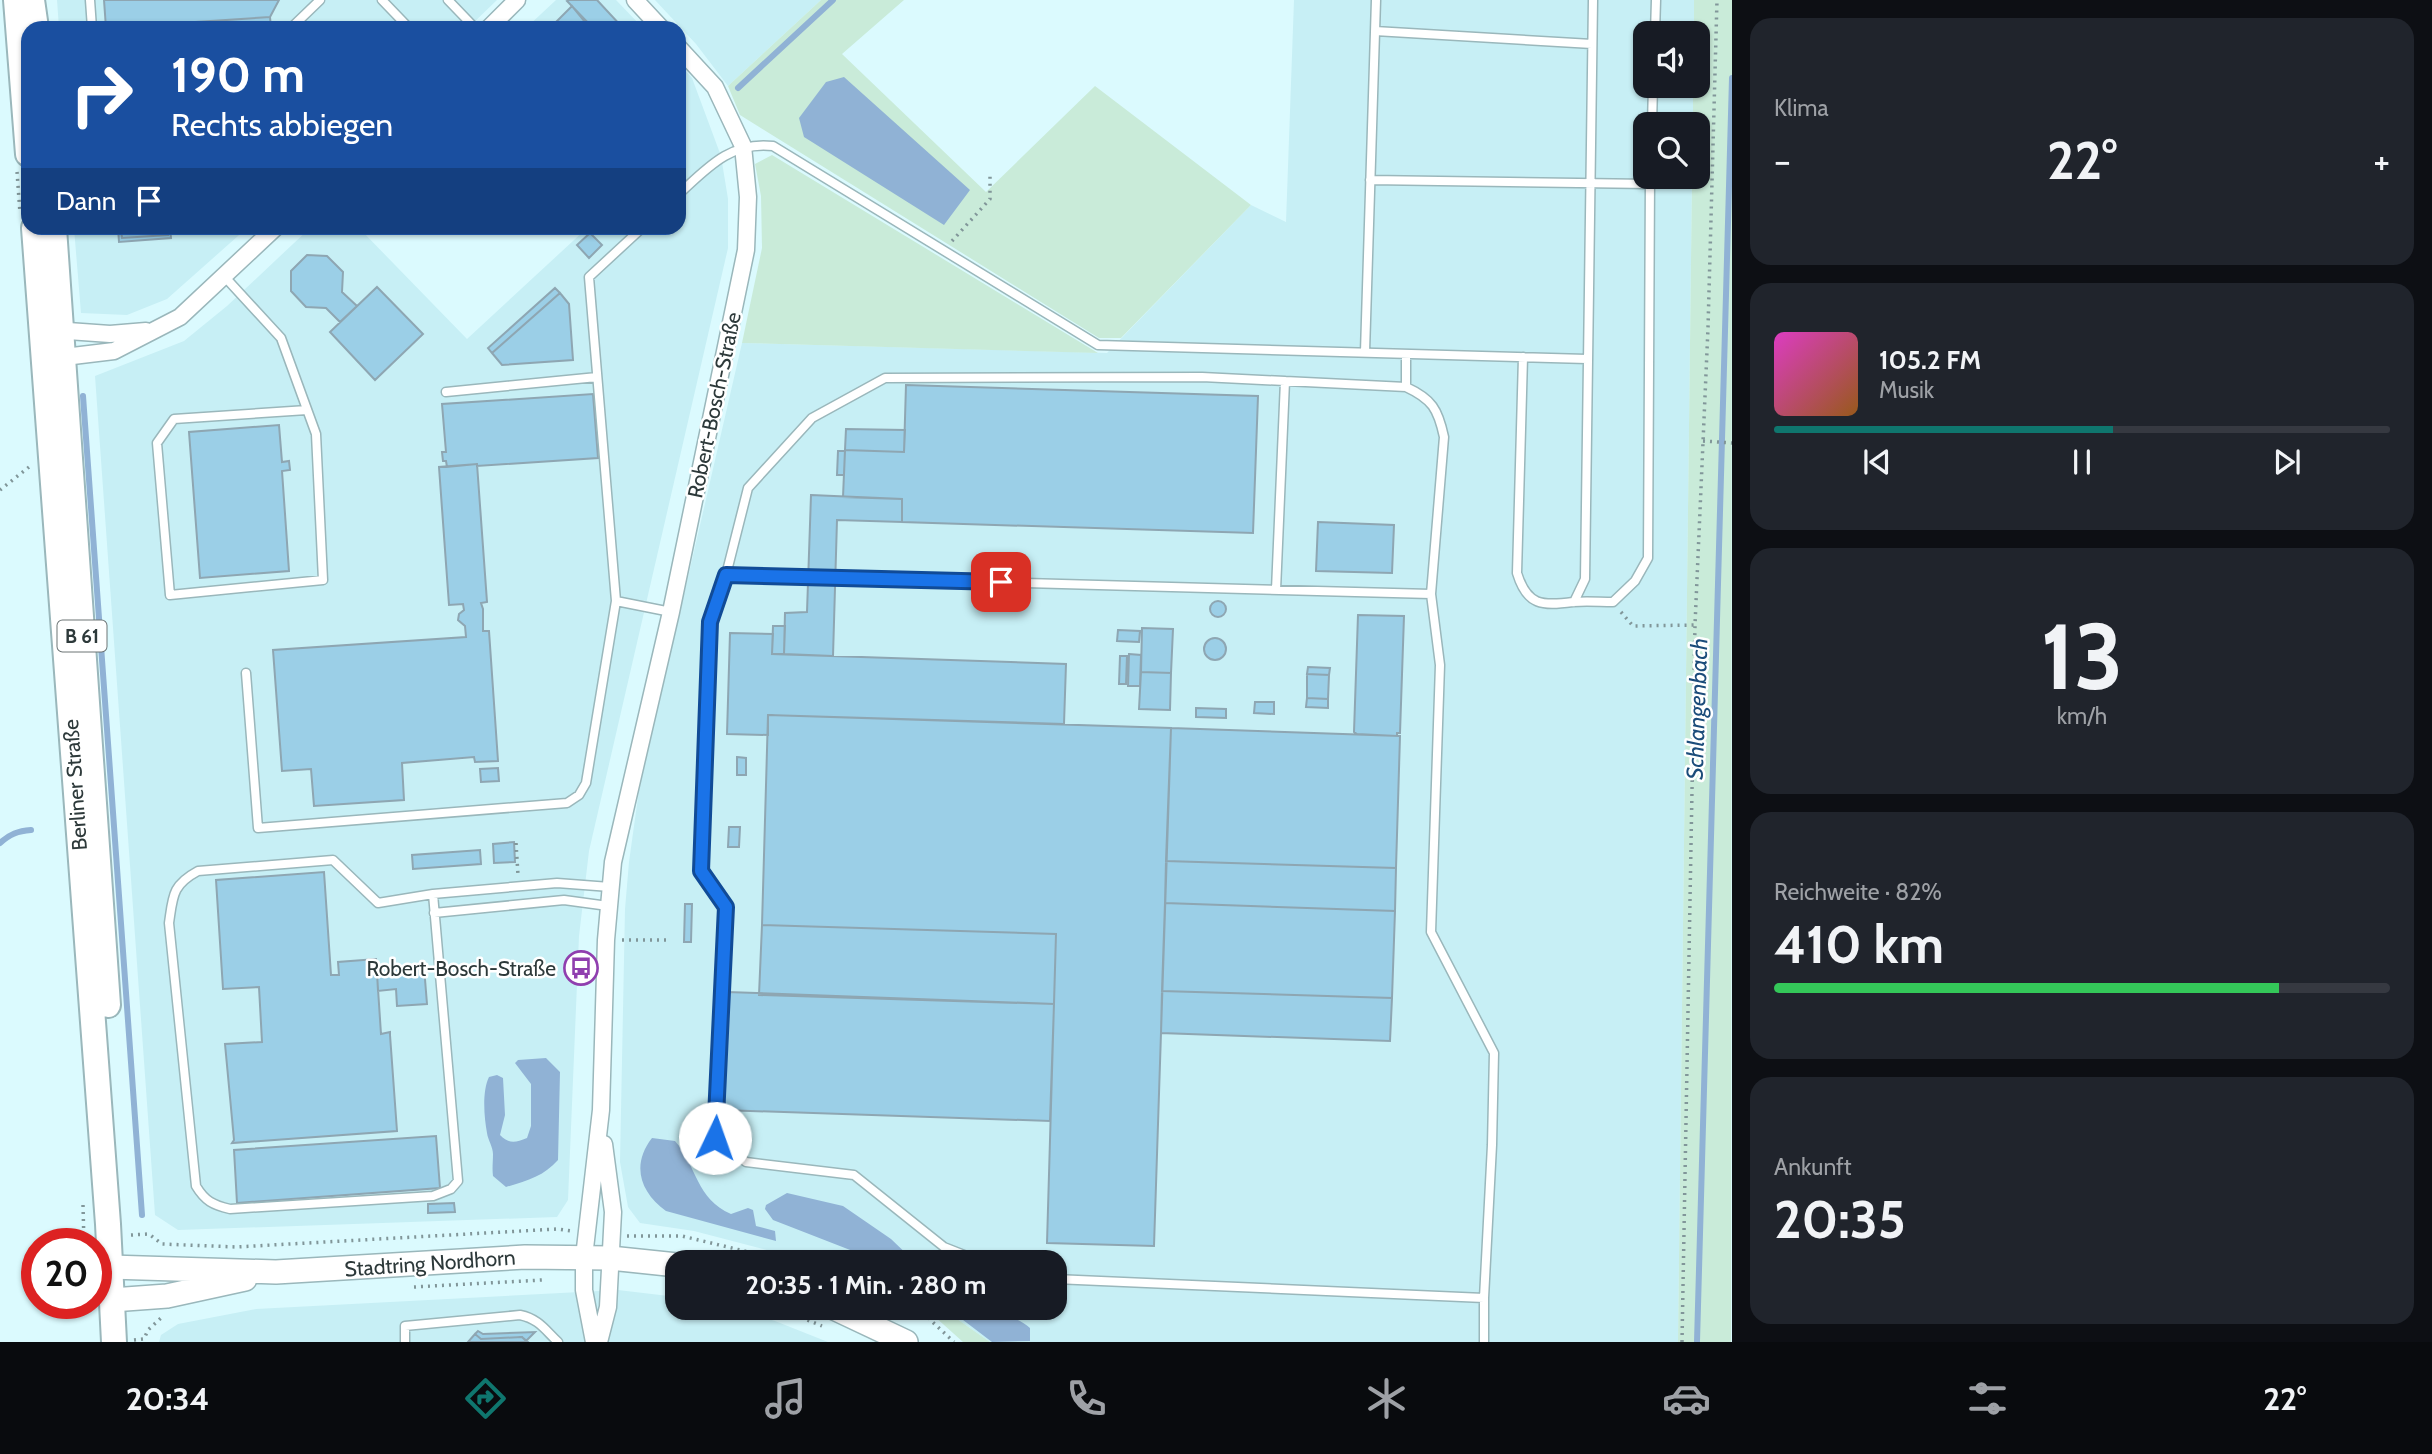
<!DOCTYPE html>
<html lang="de">
<meta charset="utf-8">
<style>
body{margin:0;font-family:Cabin,sans-serif;background:#20242c;color:#f1f3f6;height:100vh;display:flex;flex-direction:column;font-size:26px;white-space:nowrap}
*{box-sizing:border-box;margin:0}
p{font-size:23px;color:#9ea1a6}
.icon{flex:none;width:38px;height:38px;fill:none;stroke:currentColor;stroke-width:2;stroke-linecap:round;stroke-linejoin:round}
.map{position:relative;flex:1;overflow:hidden}
.panel{display:flex;flex-direction:column;gap:18px;padding:18px;background:#0d0f14;width:700px}
.panel>*{flex:none}
.top-card{position:absolute;left:21px;top:21px;width:665px;height:214px;border-radius:21px;box-shadow:0 2px 5px #0004;background:#1a4fa0;color:#fff;overflow:hidden}
.buttons{position:absolute;left:1633px;top:21px;display:grid;gap:14px}
.buttons a{display:grid;place-items:center;width:77px;height:77px;border-radius:14px;background:#171b24;box-shadow:0 2px 5px #0004;font-size:35px}
.speed{position:absolute;left:21px;top:1228px;display:flex;gap:14px;font-size:35px;font-weight:700;text-align:center}
.speed>*{display:grid;place-content:center;width:91px;height:91px;border-radius:50%;background:#171b24;box-shadow:0 2px 5px #0004;line-height:1}
.speed .limit{border:10px solid #d22;background:#fff;color:#111}
.pin{position:absolute;display:grid;place-items:center;width:60px;height:60px;color:#fff;margin:-30px;border-radius:14px;box-shadow:0 4px 10px #0006}
.me{position:absolute;width:77px;margin:-38px;rotate:3deg;stroke-linejoin:round;filter:drop-shadow(0 0 5px #0008)}
.turn{display:flex;align-items:center;gap:24px;height:147px;padding:0 35px;font-size:32px}
.turn .icon{width:91px;height:91px;stroke-width:2.5}
.turn b{display:block;font-size:49px;line-height:60px}
.then{display:flex;align-items:center;height:66px;padding:0 35px;background:#0003;gap:14px;font-size:26px}
.big{font-size:52px;font-weight:800;line-height:1.1}
.panel .card{flex:1;display:flex;flex-direction:column;justify-content:center;gap:10px;min-width:0;padding:0 24px;border-radius:21px;background:#20242c}
.panel .dial{align-items:center;gap:0}
.dial b{font-size:91px;line-height:1}
.song{display:flex;align-items:center;gap:21px}
.cover{width:84px;height:84px;border-radius:10px;background:linear-gradient(135deg,hsl(310 70% 55%),hsl(30 70% 35%))}
.played{height:7px;border-radius:4px;background:linear-gradient(90deg,#0f766e 55%,#363941 55%)}
.keys{display:flex;justify-content:space-around;direction:ltr}
.heat{display:flex;justify-content:space-between;align-items:center;font-size:38px;direction:ltr}
.charge{height:10px;border-radius:5px;background:linear-gradient(90deg,#34c759 82%,#363941 0)}
.trip{position:absolute;left:665px;top:1250px;width:402px;height:70px;border-radius:21px;background:#171b24;box-shadow:0 2px 5px #0004;font-weight:800;line-height:70px;text-align:center}
.tab-bar{display:flex;height:112px;justify-content:space-around;align-items:center;background:#090b0e;color:#9ea1a6}
.tab-bar .icon{width:49px;height:49px}
.tab-bar .active{color:#0f766e}
.tab-bar b{font-size:32px;color:#f1f3f6}
main{display:flex;flex:1;min-height:0}
.map>svg:first-child{display:block}
</style>
<main>
<div class="map">
<svg width="1732" height="1342" viewBox="0 0 1732 1342">
<rect width="100%" height="100%" fill="#dbfafe"/>
<path fill="#c7eff5" d="M 57,0 L 497,0 L 468,28 L 59,28 Z
M 556,0 L 616,0 L 643,28 L 526,28 Z
M 655,0 L 821,0 L 728,86 L 696,44 Z
M 1294,0 L 1694,0 L 1694,33 L 1645,33 L 1645,86 L 1693,86 L 1693,124 L 1645,124 L 1645,177 L 1692,177 L 1678,1342 L 990,1342 L 940,1307 L 1055,1307 L 1055,1262 L 813,1262 L 694,1231 L 640,1223 L 628,1207 L 620,1162 L 625,909 L 629,862 L 639,790 L 742,343 L 1107,353 L 1251,205 L 1286,222 Z
M 679,64 L 692,78 L 721,156 L 728,199 L 728,248 L 589,851 L 579,936 L 568,1200 L 557,1217 L 178,1230 L 155,1215 L 95,376 L 184,341 L 227,306 L 310,228 L 359,228 L 467,339 L 587,228 L 679,228 Z
M 74,228 L 247,228 L 167,299 L 127,315 L 81,313 Z
M 618,1290 L 677,1297 L 677,1307 L 726,1307 L 775,1321 L 828,1342 L 159,1342 L 161,1335 L 178,1324 L 256,1309 Z"/>
<path fill="#c9ebd9" d="M 821,0 L 904,0 L 842,54 L 986,192 L 1095,86 L 1251,205 L 1121,338 L 1099,338 L 740,115 L 728,86 Z
M 1694,0 L 1732,0 L 1731,1342 L 1678,1342 L 1692,177 L 1698,177 L 1698,124 L 1693,124 L 1693,86 L 1698,86 L 1698,33 L 1694,33 Z
M 772,155 L 1098,353 L 742,343 L 762,248 L 761,196 L 755,164 Z
M 924,1307 L 940,1307 L 990,1342 L 963,1342 Z"/>
<path fill="#90b2d5" d="M 844,77 L 970,190 L 944,225 L 804,137 L 799,118 L 826,82 Z
M 546,1058 L 560,1072 L 558,1160 C 544,1176 527,1181 506,1187 L 493,1176 C 492,1168 493,1162 493,1154 C 493,1147 488,1140 487,1133 C 484,1117 482,1091 489,1077 L 497,1075 L 503,1078 L 505,1115 L 500,1135 C 509,1144 515,1143 527,1138 L 531,1126 L 531,1084 L 515,1063 L 518,1060 Z
M 652,1138 L 675,1141 C 697,1166 696,1199 731,1214 L 748,1208 L 753,1210 L 756,1226 L 775,1231 L 776,1241 L 666,1211 C 640,1192 631,1165 652,1138 Z
M 787,1193 L 843,1206 L 891,1239 L 915,1262 L 881,1262 L 773,1220 L 765,1209 L 766,1205 Z
M 946,1307 C 971,1307 1012,1311 1030,1328 L 1030,1341 L 992,1342 Z"/>
<g fill="none" stroke-linecap="round" stroke-linejoin="round">
<path stroke="#90b2d5" stroke-width="6" d="M 738,88 L 833,0
M 83,396 L 142,1215
M 0,843 C 10,834 18,831 31,830
M 1697,1342 L 1732,78"/>
</g>
<path fill="#9bcfe7" stroke="#8ea6b2" stroke-width="2" d="M 104,0 L 279,0 L 270,17 L 111,28 L 106,28 Z
M 569,0 L 597,0 L 623,28 L 593,28 L 567,1 Z
M 572,6 L 590,28 L 550,28 Z
M 270,17 L 271,28 L 119,27 Z
M 118,228 L 121,228 L 122,238 L 168,235 L 167,228 L 170,228 L 171,238 L 119,242 Z
M 121,228 L 167,228 L 168,235 L 122,238 Z
M 590,233 L 602,245 L 589,258 L 577,245 Z
M 307,255 L 327,256 L 343,272 L 342,292 L 357,306 L 340,322 L 326,308 L 306,307 L 291,291 L 291,271 Z
M 377,287 L 423,334 L 375,380 L 330,332 Z
M 555,288 L 560,293 L 492,353 L 488,348 Z
M 560,293 L 569,304 L 573,360 L 502,365 L 492,353 Z
M 906,385 L 1258,396 L 1253,533 L 902,522 L 902,499 L 843,497 L 845,450 L 904,452 Z
M 593,394 L 598,458 L 477,466 L 477,464 L 447,467 L 446,461 L 443,461 L 442,452 L 446,452 L 442,404 Z
M 279,425 L 282,462 L 289,461 L 290,470 L 282,471 L 289,571 L 200,578 L 189,432 Z
M 846,429 L 905,430 L 904,452 L 845,450 Z
M 838,451 L 845,451 L 844,475 L 837,475 Z
M 477,464 L 487,602 L 481,603 L 483,609 L 483,631 L 489,631 L 498,761 L 475,762 L 474,757 L 402,763 L 404,800 L 314,806 L 311,769 L 282,771 L 273,650 L 466,637 L 465,626 L 458,620 L 459,614 L 464,610 L 463,604 L 449,605 L 439,467 Z
M 811,495 L 902,499 L 902,522 L 837,520 L 833,656 L 784,654 L 785,613 L 807,612 Z
M 1318,522 L 1394,525 L 1392,573 L 1316,571 Z
M1210 609a8 8 0 1 1 16 0a8 8 0 1 1-16 0Z
M 1358,615 L 1404,616 L 1400,733 L 1397,733 L 1397,736 L 1357,734 L 1354,732 Z
M 773,626 L 785,626 L 784,654 L 772,654 Z
M 1142,628 L 1173,629 L 1171,673 L 1141,672 Z
M 1118,630 L 1140,631 L 1139,642 L 1117,641 Z
M 730,633 L 773,634 L 772,654 L 1066,664 L 1064,724 L 768,715 L 768,735 L 727,734 Z
M1204 649a11 11 0 1 1 22 0a11 11 0 1 1-22 0Z
M 1129,654 L 1141,655 L 1140,686 L 1128,686 Z
M 1120,656 L 1127,656 L 1126,684 L 1119,684 Z
M 1308,667 L 1330,668 L 1329,675 L 1307,674 Z
M 1141,672 L 1171,673 L 1170,710 L 1139,709 Z
M 1307,674 L 1329,675 L 1328,699 L 1307,698 Z
M 1307,698 L 1328,699 L 1328,708 L 1306,707 Z
M 1255,702 L 1274,702 L 1274,714 L 1254,713 Z
M 1196,708 L 1226,709 L 1226,718 L 1196,717 Z
M 768,715 L 1171,728 L 1154,1246 L 1047,1243 L 1056,934 L 762,925 Z
M 1171,728 L 1400,736 L 1396,868 L 1166,861 Z
M 737,757 L 746,758 L 746,775 L 737,775 Z
M 498,768 L 499,781 L 481,782 L 480,769 Z
M 729,827 L 740,827 L 739,847 L 728,847 Z
M 514,842 L 515,862 L 494,863 L 493,844 Z
M 480,850 L 481,864 L 413,869 L 412,855 Z
M 1166,861 L 1396,868 L 1395,911 L 1165,903 Z
M 324,872 L 331,975 L 339,975 L 338,962 L 376,959 L 381,1034 L 390,1032 L 390,1035 L 397,1131 L 232,1143 L 234,1140 L 225,1044 L 262,1042 L 259,987 L 223,989 L 216,880 Z
M 1165,903 L 1395,911 L 1392,998 L 1162,991 Z
M 685,904 L 692,904 L 691,942 L 684,942 Z
M 762,925 L 1056,934 L 1054,1004 L 759,995 Z
M 424,967 L 427,1004 L 397,1006 L 396,989 L 378,991 L 377,972 L 395,977 L 395,969 Z
M 1162,991 L 1392,998 L 1390,1041 L 1161,1033 Z
M 727,992 L 1054,1004 L 1050,1121 L 723,1110 Z
M 436,1136 L 440,1188 L 237,1203 L 234,1150 Z
M 454,1203 L 455,1212 L 428,1213 L 428,1204 Z
M 478,1331 L 483,1334 L 535,1332 L 526,1341 L 522,1337 L 481,1339 L 475,1334 Z
M 475,1334 L 481,1339 L 522,1337 L 528,1342 L 468,1342 Z"/>
<g fill="none" stroke-linecap="round" stroke-linejoin="round">
<g stroke="#9ab7bb" stroke-width="11">
<path id="lane" d="M 90,0 L 92,28
M 382,0 L 409,28
M 448,0 L 475,28
M 291,28 L 320,0
M 1375,31 L 1592,44
M 1655,33 L 1656,0
M 1652,124 L 1653,86
M 1370,180 L 1650,184
M 679,194 C 707,168 731,141 773,146 L 1098,345 L 1587,359
M 224,276 L 281,338 L 316,434 L 323,580 L 170,595 L 157,443 L 174,419 L 307,410
M 1365,352 L 1376,0
M 1406,354 L 1406,387
M 1523,357 L 1517,573 C 1527,606 1542,606 1573,602 C 1586,601 1600,602 1613,602 L 1635,581 L 1648,558 L 1650,177
M 446,392 L 597,377
M 726,575 L 1431,594
M 1276,590 L 1285,381
M 616,601 L 671,612
M 1574,602 L 1585,579 L 1593,0
M 246,673 L 258,828 L 567,803 L 579,795 L 586,783 L 616,601 L 589,277 L 642,228
M 433,894 L 458,1181 L 451,1189 L 433,1196 L 230,1209 C 213,1205 205,1201 196,1186 L 169,923 C 173,896 172,885 198,871 L 333,860 L 378,903 L 433,894 L 557,883 L 610,887
M 434,913 L 564,900 L 608,906
M 982,1262 L 944,1247 L 854,1175 L 746,1162 L 715,1138 L 726,907 L 701,871 L 710,623 L 726,575 L 748,488 L 812,418 L 885,378 L 1202,377 L 1406,387 C 1432,399 1438,409 1444,437 L 1431,594 L 1440,665 L 1431,932 L 1494,1053 L 1492,1145 L 1484,1298
M 1055,1279 L 1484,1298 L 1484,1342
M 405,1342 L 405,1326 L 520,1315 C 539,1319 545,1330 558,1342"/>
</g>
<g stroke="#9ab7bb" stroke-width="19">
<path id="street" d="M 635,0 L 661,28
M 489,28 L 517,0
M 54,332 L 68,331 L 110,334 L 146,331
M 56,358 L 114,351 L 180,317 L 275,228
M 594,1342 L 584,1290 L 584,1257 L 601,1110 L 606,940 L 613,862 L 671,612 L 746,250 L 748,197 L 743,146 L 715,87 L 679,48
M 599,1342 L 608,1307 L 613,1212 L 604,1144"/>
</g>
<g stroke="#9ab7bb" stroke-width="26">
<path id="secondary" d="M 110,1267 L 276,1272 L 525,1257 L 610,1258 L 677,1265
M 112,1300 L 167,1296 L 245,1279
M 832,1307 L 906,1342"/>
</g>
<g stroke="#9ab7bb" stroke-width="28">
<path id="primary" d="M 16,0 L 28,154
M 32,0 L 36,28
M 34,228 L 108,1224 L 114,1342
M 54,228 L 108,1005"/>
</g>
<path stroke="#819699" stroke-width="3.5" stroke-dasharray="2 5" stroke-linecap="butt" d="M 17,172 L 20,213
M 952,241 L 990,199 L 990,174
M 1703,441 L 1732,443
M 0,490 L 29,467
M 1621,612 L 1633,626 L 1695,625
M 516,843 L 518,875
M 622,940 L 666,940
M 83,1205 L 84,1244
M 131,1235 L 149,1234 L 162,1244 L 236,1247 L 557,1229 L 571,1231
M 627,1236 L 682,1236 L 790,1262
M 414,1287 L 542,1280
M 775,1307 L 822,1326
M 910,1307 L 925,1315 L 954,1342
M 134,1340 L 144,1339 L 148,1330 L 161,1318
M 1682,1342 L 1695,625 L 1708,328 L 1717,0"/>
<use href="#lane" stroke="#fff" stroke-width="8"/>
<use href="#street" stroke="#fff" stroke-width="16"/>
<use href="#secondary" stroke="#fff" stroke-width="23"/>
<use href="#primary" stroke="#fff" stroke-width="24"/>
</g>
<g fill="none" stroke-linecap="round" stroke-linejoin="round">
<g stroke="#114b97" stroke-width="18">
<path id="route" d="M 715,1138 L 726,907 L 701,871 L 710,622 L 726,575 L 1001,582"/>
</g>
<use href="#route" stroke="#1a73e8" stroke-width="12"/>
</g>
<defs>
<g id="bus-ring" transform="scale(1.75)"><circle r="9.5" fill="#fff" stroke="#903faf" stroke-width="1.5"/><path d="M-5-6H5V4H4V6H2V4H-2V6H-4V4H-5ZM-3.5-4V0h7V-4ZM-3.5 1.2v1.5H-2V1.2ZM2 1.2v1.5H3.5V1.2Z" fill="#903faf"/></g>
</defs>
<g fill-rule="evenodd">
<use href="#bus-ring" x="581" y="968"/>
</g>
<g text-anchor="middle" dominant-baseline="central" stroke-width="5" stroke-linejoin="round" paint-order="stroke">
<rect fill="#fff" stroke="#6c7475" stroke-width="2" x="57.5" y="620.5" width="49" height="31" rx="5"/>
<g font-size="19" font-weight="bold" fill="#2d393a">
<text x="82" y="636">B 61</text>
</g>
<g font-size="21" fill="#2d393a" stroke="#fff">
<text transform="translate(714 405) rotate(-78)">Robert-Bosch-Straße</text>
<text transform="translate(75 785) rotate(-94)">Berliner Straße</text>
<text transform="translate(430 1263) rotate(-4)">Stadtring Nordhorn</text>
</g>
<g font-size="21" fill="#2d393a" stroke="#fff" text-anchor="end">
<text x="556" y="968">Robert-Bosch-Straße</text>
</g>
<g font-size="23" font-style="italic" fill="#1b4c7a" stroke="#fff">
<text transform="translate(1697 709) rotate(-88)">Schlangenbach</text>
</g>
</g>
</svg>
<div class="buttons">
<a><svg class="icon" aria-label="sound" viewBox="0 0 24 24"><path d="M4 9h4l5-4v14l-5-4H4zM17 9q2 3 0 6"/></svg></a>
<a><svg class="icon" aria-label="search" viewBox="0 0 24 24"><circle cx="10" cy="10" r="6"/><path d="M15 15l6 6"/></svg></a>
</div>
<div class="speed"><div class="limit">20</div></div>
<div class="pin" style="left:1001px;top:582px;background:#d93025"><svg class="icon" aria-label="arrive" viewBox="0 0 24 24"><path d="M6 21V4h12l-3 4 3 4H6"/></svg></div>
<svg class="me" style="left:715px;top:1138px" viewBox="-20 -20 40 40"><circle r="19" fill="#fff"/><path d="M0-13L10 11 0 6-10 11z" fill="#1a73e8"/></svg>
<div class="trip">20:35 · 1 Min. · 280 m</div>
<div class="top-card">
<div class="turn"><svg class="icon" aria-label="right" viewBox="0 0 24 24"><path d="M7 20v-9h11M14 6l5 5-5 5"/></svg><div><b>190 m</b>Rechts abbiegen</div></div>
<div class="then">Dann<svg class="icon" aria-label="arrive" viewBox="0 0 24 24"><path d="M6 21V4h12l-3 4 3 4H6"/></svg></div>
</div>
</div>
<section class="panel">
<div class="card"><p>Klima</p>
<div class="heat"><a>−</a><b class="big">22°</b><a>+</a></div>
</div>
<div class="card">
<div class="song"><i class="cover"></i><div><b>105.2 FM</b><p>Musik</p></div></div>
<div class="played"></div>
<div class="keys"><svg class="icon" aria-label="previous" viewBox="0 0 24 24"><path d="M18 5L8 12l10 7zM5 5v14"/></svg><svg class="icon" aria-label="pause" viewBox="0 0 24 24"><path d="M8 5v14M16 5v14"/></svg><svg class="icon" aria-label="next" viewBox="0 0 24 24"><path d="M6 5l10 7-10 7zM19 5v14"/></svg></div>
</div>
<div class="card dial"><b>13</b><p>km/h</p></div>
<div class="card"><p>Reichweite · 82%</p><b class="big">410 km</b><div class="charge"></div></div>
<div class="card"><p>Ankunft</p><b class="big">20:35</b></div>
</section>
</main>
<nav class="tab-bar">
<b>20:34</b>
<svg class="icon active" aria-label="directions" viewBox="0 0 24 24"><path d="M12 3l9 9-9 9-9-9zM9 14v-3h6M13 9l2 2-2 2"/></svg>
<svg class="icon" aria-label="music" viewBox="0 0 24 24"><path d="M9 18V5l10-2v13"/><circle cx="6" cy="18" r="3"/><circle cx="16" cy="16" r="3"/></svg>
<svg class="icon" aria-label="phone" viewBox="0 0 24 24"><path d="M5 4h4l2 5-3 2q2 4 5 5l2-3 5 2v4C11 20 4 13 5 4z"/></svg>
<svg class="icon" aria-label="climate" viewBox="0 0 24 24"><path d="M12 3v18M4 7l16 10M4 17L20 7"/></svg>
<svg class="icon" aria-label="car" viewBox="0 0 24 24"><path d="M5 17H2v-5l4-1 3-4h7l3 4 3 1v5h-3M9 17h6M6 11h13"/><circle cx="7" cy="17" r="2"/><circle cx="17" cy="17" r="2"/></svg>
<svg class="icon" aria-label="filters" viewBox="0 0 24 24"><path d="M4 7h16M4 17h16"/><circle cx="9" cy="7" r="2"/><circle cx="15" cy="17" r="2"/></svg>
<b>22°</b>
</nav>
